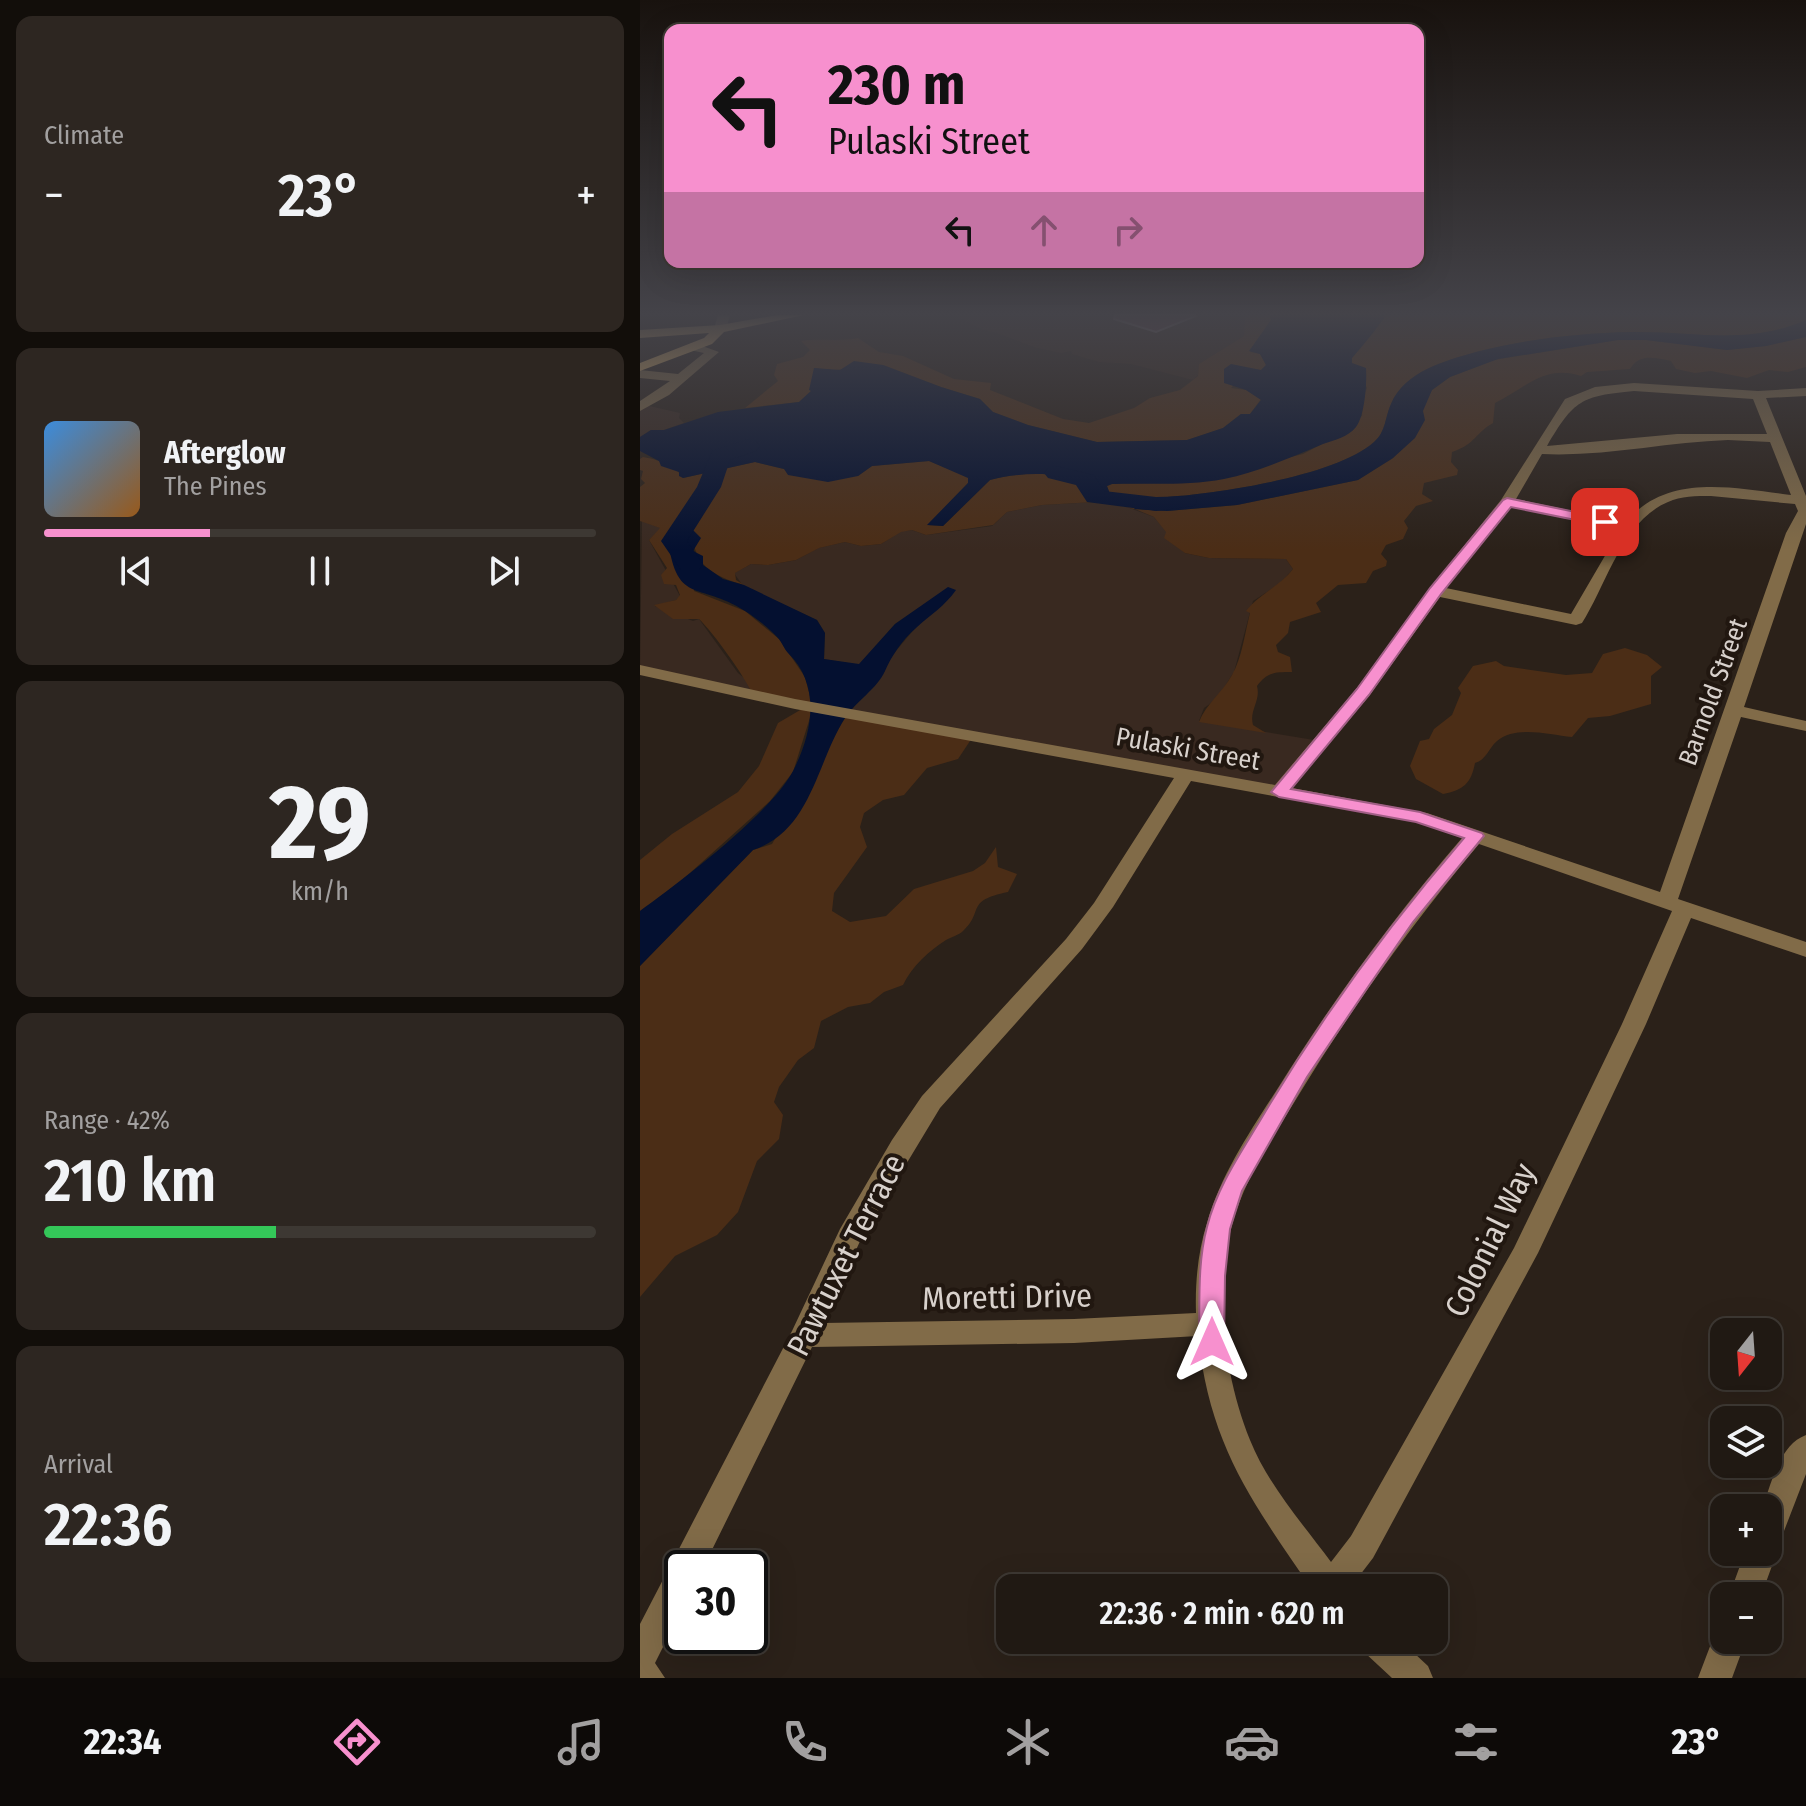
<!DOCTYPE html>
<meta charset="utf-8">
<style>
body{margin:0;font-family:"Fira Sans Condensed",sans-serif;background:#2d2621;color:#f1f3f6;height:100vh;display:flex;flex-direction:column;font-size:30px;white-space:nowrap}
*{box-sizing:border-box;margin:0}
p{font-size:26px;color:#a2a0a0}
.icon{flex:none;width:44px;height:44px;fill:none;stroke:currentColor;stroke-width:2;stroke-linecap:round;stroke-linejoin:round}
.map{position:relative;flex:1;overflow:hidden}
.drawer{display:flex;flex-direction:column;gap:16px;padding:16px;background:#120e0a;width:640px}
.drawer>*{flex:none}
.guide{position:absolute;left:24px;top:24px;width:760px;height:244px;border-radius:16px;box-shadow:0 8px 32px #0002,0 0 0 2px #3d3833;background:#f790ce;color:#111;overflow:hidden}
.needle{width:52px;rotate:197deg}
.buttons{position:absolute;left:1070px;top:1318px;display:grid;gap:16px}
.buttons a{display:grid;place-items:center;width:72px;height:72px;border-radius:16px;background:#201913;box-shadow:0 8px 32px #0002,0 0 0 2px #3d3833;font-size:40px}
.speed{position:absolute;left:24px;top:1550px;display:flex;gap:16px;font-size:40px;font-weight:700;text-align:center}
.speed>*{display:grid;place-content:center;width:104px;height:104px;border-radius:50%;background:#201913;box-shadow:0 8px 32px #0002,0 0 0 2px #3d3833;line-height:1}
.speed .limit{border:4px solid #111;border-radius:12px;background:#fff;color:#111}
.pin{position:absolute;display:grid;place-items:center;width:68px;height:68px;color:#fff;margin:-34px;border-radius:16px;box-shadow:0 4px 12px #0006}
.me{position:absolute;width:88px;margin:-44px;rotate:0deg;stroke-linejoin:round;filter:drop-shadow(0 0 6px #0008)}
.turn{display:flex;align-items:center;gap:28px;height:168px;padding:0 32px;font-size:36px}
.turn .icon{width:104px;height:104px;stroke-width:2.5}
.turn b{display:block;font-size:56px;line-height:68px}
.lanes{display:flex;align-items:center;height:76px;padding:0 32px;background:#0003;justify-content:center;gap:40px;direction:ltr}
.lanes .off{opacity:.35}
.big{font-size:60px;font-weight:600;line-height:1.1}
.drawer .card{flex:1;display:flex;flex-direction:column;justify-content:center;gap:12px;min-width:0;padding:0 28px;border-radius:16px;background:#2d2621}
.drawer .dial{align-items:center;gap:0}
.dial b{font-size:104px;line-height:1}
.song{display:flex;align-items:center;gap:24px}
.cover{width:96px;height:96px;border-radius:12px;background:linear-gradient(135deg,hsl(210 70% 55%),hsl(30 70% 35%))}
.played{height:8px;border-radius:4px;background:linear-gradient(90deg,#f790ce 30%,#3d3833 30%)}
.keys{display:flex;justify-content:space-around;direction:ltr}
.heat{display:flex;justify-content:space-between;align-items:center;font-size:44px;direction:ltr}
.charge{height:12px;border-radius:6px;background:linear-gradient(90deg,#34c759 42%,#3d3833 0)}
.trip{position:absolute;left:356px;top:1574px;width:452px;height:80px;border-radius:16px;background:#201913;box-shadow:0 8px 32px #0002,0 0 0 2px #3d3833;font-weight:600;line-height:80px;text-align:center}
.tabs{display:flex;height:128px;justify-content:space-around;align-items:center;background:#0d0a08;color:#a2a0a0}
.tabs .icon{width:56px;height:56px}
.tabs .active{color:#f790ce}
.tabs b{font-size:36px;color:#f1f3f6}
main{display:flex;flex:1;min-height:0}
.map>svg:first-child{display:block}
</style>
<main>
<section class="drawer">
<div class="card"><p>Climate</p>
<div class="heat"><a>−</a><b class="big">23°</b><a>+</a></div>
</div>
<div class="card">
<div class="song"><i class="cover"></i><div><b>Afterglow</b><p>The Pines</p></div></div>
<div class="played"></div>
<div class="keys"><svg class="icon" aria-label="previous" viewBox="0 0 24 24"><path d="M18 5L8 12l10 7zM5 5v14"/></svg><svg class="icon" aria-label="pause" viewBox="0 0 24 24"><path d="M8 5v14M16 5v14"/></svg><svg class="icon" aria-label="next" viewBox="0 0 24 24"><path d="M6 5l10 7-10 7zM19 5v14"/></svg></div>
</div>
<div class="card dial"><b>29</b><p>km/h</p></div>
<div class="card"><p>Range · 42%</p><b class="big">210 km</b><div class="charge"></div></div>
<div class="card"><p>Arrival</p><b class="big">22:36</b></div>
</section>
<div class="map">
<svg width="1166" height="1678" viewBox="0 0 1166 1678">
<rect width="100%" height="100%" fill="#2b2119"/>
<path fill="#37271c" d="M 314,315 L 605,315 L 605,327 L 604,336 L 560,364 L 558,375 L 553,380 L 491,364 L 459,362 L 432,354 L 431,351 L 421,353 L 397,348 L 357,333 L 343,330 Z"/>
<path fill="#392920" d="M 5,405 L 40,413 L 39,418 L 44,423 L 24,430 L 11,430 L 0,437 L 0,407 Z
M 472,493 L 492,496 L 493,498 L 484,506 L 514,517 L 545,553 L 569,558 L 646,559 L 653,569 L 641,583 L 613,601 L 594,672 L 577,699 L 564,708 L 559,721 L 680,741 L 639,791 L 206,716 L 245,671 L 241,669 L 276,627 L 280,607 L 255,624 L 219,665 L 184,659 L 185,633 L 177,620 L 103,586 L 94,573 L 111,564 L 128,565 L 156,560 L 178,548 L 205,542 L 221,546 L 241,544 L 261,531 L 272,530 L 286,535 L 352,526 L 367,512 L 402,505 L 455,502 L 469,498 Z
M 2,521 L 21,528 L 9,540 L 40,596 L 36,600 L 15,606 L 53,621 L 59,619 L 98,673 L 108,681 L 113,695 L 0,672 Z"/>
<path fill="#4b2d16" d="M 605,315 L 630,315 L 631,320 L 610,352 L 620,354 L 626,365 L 621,370 L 609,369 L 591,388 L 606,390 L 621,399 L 610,414 L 601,414 L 583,428 L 547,440 L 457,442 L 388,425 L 353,412 L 340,399 L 301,387 L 243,365 L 194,370 L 174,368 L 171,391 L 159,402 L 105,408 L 138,381 L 134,375 L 137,364 L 163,357 L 170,350 L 161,341 C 181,338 198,342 218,338 L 239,352 L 263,356 L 314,379 L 351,383 L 350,390 L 423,419 L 449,423 L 494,408 L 510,398 L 540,390 L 558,376 L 559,364 L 604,336 Z
M 746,315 L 1166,315 L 1166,320 C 1106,346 1055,331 992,332 C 940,333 887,339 836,352 C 805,361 765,371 751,404 C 745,417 746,432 734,442 C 695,478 559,497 506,498 L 494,509 L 483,506 L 493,499 L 492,496 L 469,492 L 467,486 L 472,484 L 551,482 L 663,454 L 682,444 L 722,416 L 723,397 L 727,388 L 712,363 L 712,358 C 724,344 735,331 746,315 Z
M 1166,337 L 1166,367 L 1148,372 L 1129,370 L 1107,378 L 1071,371 L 1055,373 L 1036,369 L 1031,361 C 1015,358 1000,353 990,369 L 947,372 L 941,376 C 905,364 887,387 855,403 L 853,423 C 835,433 836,444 812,452 L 811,462 L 818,470 L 817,475 L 784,483 L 782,494 L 793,501 L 776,506 L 764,521 L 768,528 L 763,539 L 746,545 L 741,554 L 747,561 L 746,566 L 733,571 L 726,583 L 698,585 L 676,603 L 681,612 L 650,622 L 648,633 L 636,645 L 638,652 L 650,657 L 652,672 C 635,672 627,672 617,686 C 621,701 609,710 613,725 L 626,733 L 559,722 C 566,704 582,693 592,675 C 602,658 605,632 610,613 L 606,611 C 619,594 640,586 653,569 L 646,559 L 569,558 L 545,553 L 524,538 L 526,532 L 514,517 L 495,509 L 527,511 L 597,505 L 718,480 L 753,458 L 792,390 L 810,377 L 854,360 L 978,340 L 1006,340 L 1087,350 L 1126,346 Z
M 3,457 C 16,459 36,465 43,478 L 115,462 L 144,469 L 218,476 L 232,466 L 289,461 L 328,477 L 328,483 L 288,525 L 303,526 L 350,480 C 374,473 418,470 441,482 C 449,485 455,493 461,499 L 455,502 L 402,505 L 367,512 L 353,525 L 286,535 L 272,530 L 261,532 L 241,544 L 221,546 L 205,542 L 179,548 L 156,560 L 128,565 L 111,564 L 95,573 L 96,580 L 104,585 C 70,575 54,565 51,528 L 54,591 L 105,611 L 139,639 L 165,677 L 173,708 L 153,772 L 130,801 L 41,881 L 0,911 L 0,860 L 32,834 L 98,792 L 119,766 L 138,723 L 167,706 L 113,695 C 107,680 73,632 59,619 L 33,619 L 14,605 L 36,600 L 40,595 L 36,585 L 24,584 L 21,575 L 27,568 L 9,540 L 20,528 L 0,521 L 0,487 L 5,483 L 1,479 L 3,471 L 0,470 L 0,459 Z
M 985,648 L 1007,655 L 1022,667 L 1011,676 L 1011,704 L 970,716 L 948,718 L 932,737 C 909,735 876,725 857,741 C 848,749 846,760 835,763 C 831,784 823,790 803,794 L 776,779 L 770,766 L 780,741 L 789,739 L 794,729 L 812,715 L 821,693 L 818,688 L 833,666 L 856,661 L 864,666 L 926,675 L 952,673 L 963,654 Z
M 206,716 L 332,738 L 318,759 L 287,768 L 264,795 L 243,800 L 224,813 L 220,827 L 227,847 L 194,893 L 192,911 L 210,922 L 246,916 L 274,889 L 333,871 L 345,863 L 356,847 L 358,867 L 377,874 L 368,892 C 324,901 345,911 323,931 C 319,935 311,937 306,940 C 289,951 272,966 263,985 L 244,992 L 230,1003 L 208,1007 L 181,1021 L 174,1048 L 158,1060 L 139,1087 L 134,1102 L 143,1115 L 139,1139 L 117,1161 L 98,1212 L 77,1235 L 35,1256 L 0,1297 L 0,966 L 113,850 L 132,844 Z"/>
<path fill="#041030" d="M 630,315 L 746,315 C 735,331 724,344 712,358 L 712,363 L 726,368 C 727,382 725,416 716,427 C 708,437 695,440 683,444 C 651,457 619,472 584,479 C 548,486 509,483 472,484 L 467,486 L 470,494 L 465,500 C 455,496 449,485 439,481 C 416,471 374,473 350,480 L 303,526 L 287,525 L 328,483 L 328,478 L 289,461 L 232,466 L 218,476 L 188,482 L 148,475 L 144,469 L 115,462 L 43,478 L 39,476 L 39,472 L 21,466 L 19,461 L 0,451 L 0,437 L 11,430 L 24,430 L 78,412 L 159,402 L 171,391 L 169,390 L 174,368 L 200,370 L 214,361 L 243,365 L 301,387 L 340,399 L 353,412 L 388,425 L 457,442 L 547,440 L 583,428 L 601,414 L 610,414 L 621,400 L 606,390 L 584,383 L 584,369 L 591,364 L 621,370 L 626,365 L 620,354 L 609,351 L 631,320 Z
M 1166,320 L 1166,337 L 1126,346 L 1087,350 L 1006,340 L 978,340 L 858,359 L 810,377 L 792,390 L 783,411 L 785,420 L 775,438 L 753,458 L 718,480 L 597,505 L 527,511 L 494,509 L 506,498 C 559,497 695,478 734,442 C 746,432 745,417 751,404 C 765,371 805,361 836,352 C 887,339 940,333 992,332 C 1055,331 1106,346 1166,320 Z
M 34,527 L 51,528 L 61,538 L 53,551 L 63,556 L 63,565 L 83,579 L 104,585 L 177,620 L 185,633 L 184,659 L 219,664 L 255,624 L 308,587 L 316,590 C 305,606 290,615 276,628 C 262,640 251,657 245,671 C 237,689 216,701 205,718 C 176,764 171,831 113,850 L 0,966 L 0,911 C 39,883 132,812 153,771 C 173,732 181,685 148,653 C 144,649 142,642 138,638 C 129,628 116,618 105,611 C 57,580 36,608 27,533 Z"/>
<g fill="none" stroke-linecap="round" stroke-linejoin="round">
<path fill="#041030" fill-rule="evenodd" d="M 108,439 L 116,441 L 120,446 L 116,451 L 90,460 L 81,487 L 47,541 L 63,564 L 59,570 L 41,570 L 21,541 L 57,487 L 72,451 Z
M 416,466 L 454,475 L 464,491 L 516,497 L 554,496 L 557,501 L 554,506 L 516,511 L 447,502 L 436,485 L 408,478 L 404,473 L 408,468 Z"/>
</g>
<path fill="#693d4b" stroke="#8e7e83" stroke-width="2" d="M 475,315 L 555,315 L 556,316 L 516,332 L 474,319 Z"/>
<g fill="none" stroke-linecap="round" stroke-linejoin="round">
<path fill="#816b48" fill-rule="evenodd" d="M 78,315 L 90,315 L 86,329 L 80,333 L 74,329 Z
M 54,343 L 79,352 L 29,395 L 0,411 L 0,401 L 30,381 L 0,378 L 0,370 L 38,374 L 64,353 L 50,350 L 50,344 Z
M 994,383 L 1118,391 L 1166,388 L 1166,396 L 1126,398 L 1166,496 L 1166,524 L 1104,707 L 1166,721 L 1166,731 L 1101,717 L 1038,899 L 1166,942 L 1166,957 L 1051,918 L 1006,1024 L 898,1253 L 733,1558 L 710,1588 L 671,1588 C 611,1500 570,1446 558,1336 L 434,1343 L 172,1347 L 63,1568 L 42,1568 L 42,1609 L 15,1663 L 25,1678 L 0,1678 L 0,1624 L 152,1331 L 200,1229 L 252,1140 L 282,1096 L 426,939 L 454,903 L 534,778 L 155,709 L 0,675 L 0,665 L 155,699 L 635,785 L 717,688 L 790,588 L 861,500 L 925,399 L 955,387 ZM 994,391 L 1113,399 L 1127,434 L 1037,434 L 907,446 C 934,400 941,396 994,391 ZM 1088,440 L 1130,442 L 1151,495 C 1095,488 1027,472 986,522 L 876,499 L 902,454 C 964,457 1026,442 1088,440 ZM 1071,496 L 1155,504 L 1158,511 L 1146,533 L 1020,892 L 787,813 L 652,788 L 729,696 L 800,597 L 936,625 L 942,623 C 966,586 982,521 1028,502 C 1041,496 1056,496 1071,496 ZM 871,507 L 980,530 L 931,614 L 806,588 ZM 551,781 L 776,822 L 822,838 C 754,917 693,1000 638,1088 C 611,1130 581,1174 567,1223 C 558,1251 555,1283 556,1313 L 434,1319 L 183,1323 L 221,1239 L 300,1108 L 442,949 L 473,907 ZM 839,844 L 1032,911 L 982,1024 L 874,1248 L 711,1536 L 691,1562 C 663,1524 628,1485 610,1440 C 584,1375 574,1294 592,1225 C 604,1180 631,1140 655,1101 C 710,1010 771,925 839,844 Z
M 1166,1435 L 1166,1474 L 1139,1544 L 1134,1546 L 1137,1552 L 1121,1596 L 1089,1596 L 1105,1552 L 1128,1552 L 1128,1508 L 1122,1508 C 1132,1483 1139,1445 1166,1435 Z
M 1084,1626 L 1084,1640 L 1106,1640 L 1092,1678 L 1058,1678 L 1077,1628 Z
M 719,1640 L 760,1640 L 788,1666 L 793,1678 L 752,1678 L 724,1652 Z"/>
<path fill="#e0b368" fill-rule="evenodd" d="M 137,315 L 164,315 L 84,332 L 72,344 L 0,371 L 0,363 L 64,338 L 69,333 L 0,338 L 0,330 L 80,325 Z"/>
</g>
<linearGradient id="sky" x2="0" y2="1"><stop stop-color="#18120e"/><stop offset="0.57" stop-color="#444349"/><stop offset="1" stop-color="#444349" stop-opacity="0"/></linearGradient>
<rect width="1166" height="550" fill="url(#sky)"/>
<path fill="#f790ce" stroke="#a15e86" stroke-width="2" d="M 867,498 L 965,518 L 972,522 L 965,526 L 871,507 L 801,594 L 729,695 L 651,789 L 780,812 L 842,833 L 844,836 L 773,922 L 728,987 L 667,1077 L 602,1191 L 590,1229 L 585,1276 L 584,1342 L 581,1350 L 572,1353 L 563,1350 L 559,1342 C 560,1305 557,1264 567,1227 C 577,1187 600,1154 621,1119 C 680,1019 748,926 824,838 L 776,822 L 639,797 L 631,792 L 717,689 L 790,588 L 863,500 Z"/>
<g text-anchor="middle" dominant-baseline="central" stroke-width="8" stroke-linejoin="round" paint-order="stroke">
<g font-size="26" fill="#d8d1cc" stroke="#211710">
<text transform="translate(1073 692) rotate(-70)">Barnold Street</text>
<text transform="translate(548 749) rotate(10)">Pulaski Street</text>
</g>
<g font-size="32" fill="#d8d1cc" stroke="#211710">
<text transform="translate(850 1240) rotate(-64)">Colonial Way</text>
<text transform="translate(206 1255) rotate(-63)">Pawtuxet Terrace</text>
<text transform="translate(367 1297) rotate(-1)">Moretti Drive</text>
</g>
</g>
</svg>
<div class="buttons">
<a><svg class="needle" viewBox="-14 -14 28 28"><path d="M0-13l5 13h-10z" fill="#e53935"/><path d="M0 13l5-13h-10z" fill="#a2a0a0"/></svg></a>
<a><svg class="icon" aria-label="layers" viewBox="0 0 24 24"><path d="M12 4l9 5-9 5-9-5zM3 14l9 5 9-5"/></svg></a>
<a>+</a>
<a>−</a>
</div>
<div class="speed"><div class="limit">30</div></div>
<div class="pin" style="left:965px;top:522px;background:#d93025"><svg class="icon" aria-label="arrive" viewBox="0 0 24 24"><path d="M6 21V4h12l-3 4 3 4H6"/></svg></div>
<svg class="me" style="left:572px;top:1342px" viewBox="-20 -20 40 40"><path d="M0-17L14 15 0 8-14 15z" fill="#f790ce" stroke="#fff" stroke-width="4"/></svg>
<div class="trip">22:36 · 2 min · 620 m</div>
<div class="guide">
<div class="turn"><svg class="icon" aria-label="left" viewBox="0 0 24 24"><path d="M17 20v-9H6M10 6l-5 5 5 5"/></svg><div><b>230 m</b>Pulaski Street</div></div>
<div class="lanes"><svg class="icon" aria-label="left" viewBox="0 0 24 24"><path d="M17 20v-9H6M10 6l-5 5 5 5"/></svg><svg class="icon off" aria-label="ahead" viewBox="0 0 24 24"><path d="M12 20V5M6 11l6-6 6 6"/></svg><svg class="icon off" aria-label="right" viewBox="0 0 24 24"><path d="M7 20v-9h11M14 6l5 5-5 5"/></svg></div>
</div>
</div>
</main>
<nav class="tabs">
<b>22:34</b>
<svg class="icon active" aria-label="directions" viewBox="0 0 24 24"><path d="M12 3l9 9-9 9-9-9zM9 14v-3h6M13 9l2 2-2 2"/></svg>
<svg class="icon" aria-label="music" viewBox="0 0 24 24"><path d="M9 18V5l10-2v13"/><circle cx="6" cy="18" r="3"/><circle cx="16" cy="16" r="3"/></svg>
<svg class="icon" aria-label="phone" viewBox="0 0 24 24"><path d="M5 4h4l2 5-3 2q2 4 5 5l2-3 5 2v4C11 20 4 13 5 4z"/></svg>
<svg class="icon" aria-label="climate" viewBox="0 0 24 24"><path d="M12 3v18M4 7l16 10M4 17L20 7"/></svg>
<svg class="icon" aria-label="car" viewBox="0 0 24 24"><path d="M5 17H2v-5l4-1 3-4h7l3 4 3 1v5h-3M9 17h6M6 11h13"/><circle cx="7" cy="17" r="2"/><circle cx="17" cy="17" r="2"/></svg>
<svg class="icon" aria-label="filters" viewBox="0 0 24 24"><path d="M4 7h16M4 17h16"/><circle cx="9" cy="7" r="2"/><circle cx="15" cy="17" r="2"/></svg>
<b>23°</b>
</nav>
